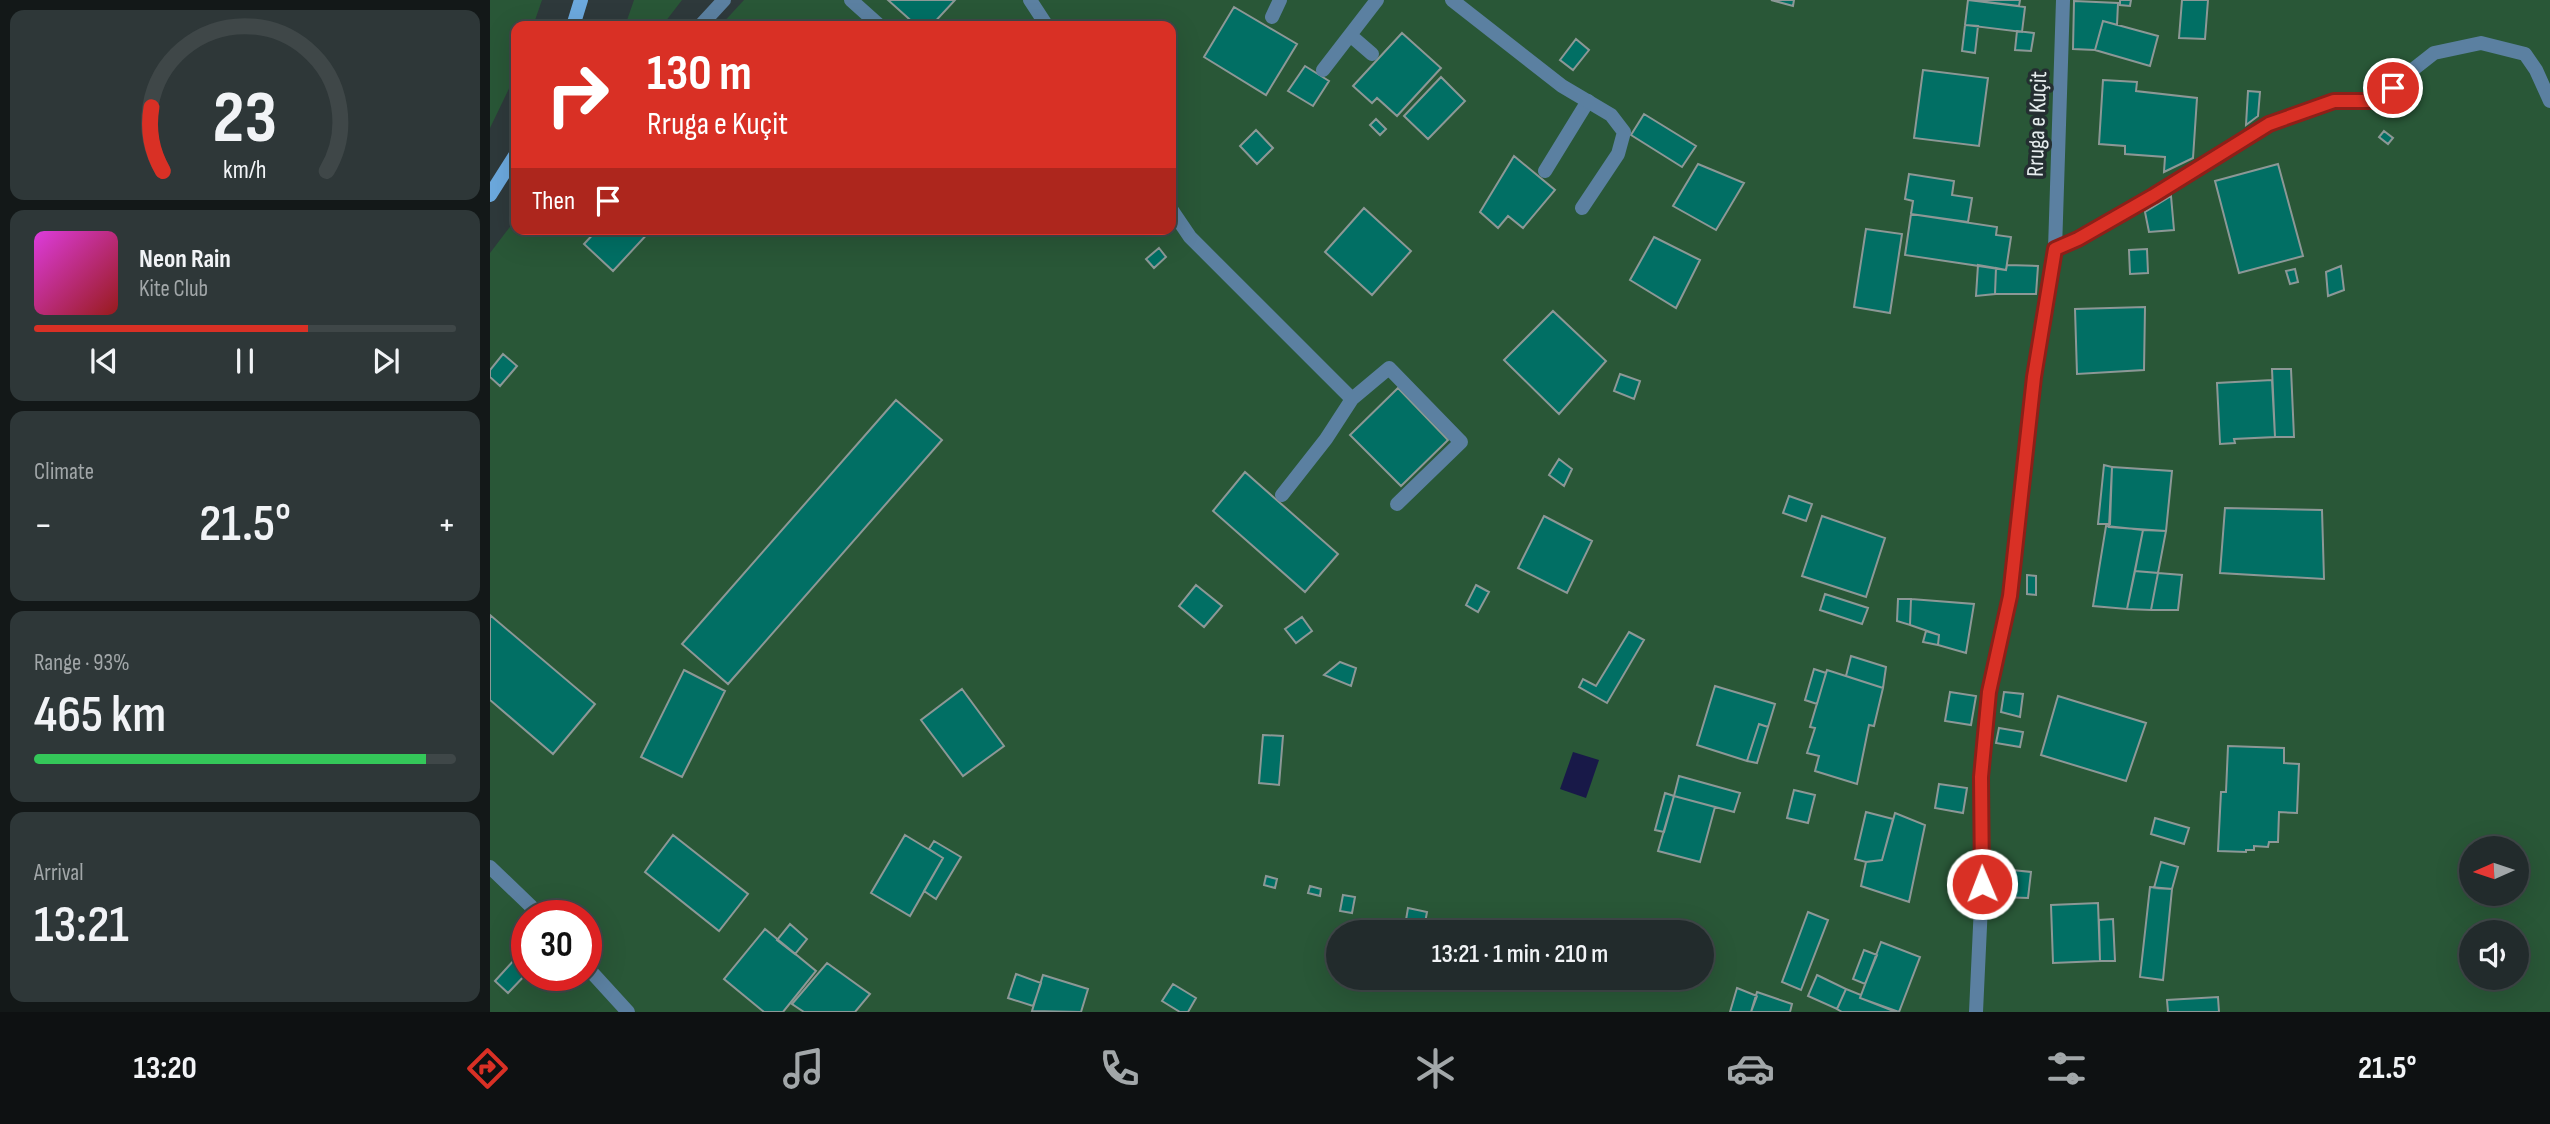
<!DOCTYPE html>
<meta charset="utf-8">
<style>
body{margin:0;font-family:"Sofia Sans Condensed",sans-serif;background:#2e3738;color:#f1f3f6;height:100vh;display:flex;flex-direction:column;font-size:26px;white-space:nowrap}
*{box-sizing:border-box;margin:0}
p{font-size:23px;color:#a2a7a9}
.icon{flex:none;width:38px;height:38px;fill:none;stroke:currentColor;stroke-width:2;stroke-linecap:round;stroke-linejoin:round}
.map{position:relative;flex:1;overflow:hidden}
.sheet{display:flex;flex-direction:column;gap:10px;padding:10px;background:#131818;width:490px}
.sheet>*{flex:none}
.banner{position:absolute;left:21px;top:21px;width:665px;height:214px;border-radius:14px;box-shadow:0 7px 28px #0002,0 0 0 2px #3f4748;background:#d93025;color:#fff;overflow:hidden}
.needle{width:46px;rotate:267deg}
.controls{position:absolute;left:1969px;top:836px;display:grid;gap:14px}
.controls a{display:grid;place-items:center;width:70px;height:70px;border-radius:50%;background:#222b2c;box-shadow:0 7px 28px #0002,0 0 0 2px #3f4748;font-size:35px}
.speed{position:absolute;left:21px;top:900px;display:flex;gap:14px;font-size:35px;font-weight:700;text-align:center}
.speed>*{display:grid;place-content:center;width:91px;height:91px;border-radius:50%;background:#222b2c;box-shadow:0 7px 28px #0002,0 0 0 2px #3f4748;line-height:1}
.speed .limit{border:10px solid #d22;background:#fff;color:#111}
.pin{position:absolute;display:grid;place-items:center;width:60px;height:60px;color:#fff;margin:-30px;border:4px solid #fff;border-radius:50%;box-shadow:0 2px 7px #0007}
.me{position:absolute;width:77px;margin:-38px;rotate:359deg;stroke-linejoin:round;filter:drop-shadow(0 0 5px #0008)}
.turn{display:flex;align-items:center;gap:24px;height:147px;padding:0 21px;font-size:32px}
.turn .icon{width:91px;height:91px;stroke-width:2.5}
.turn b{display:block;font-size:49px;line-height:60px}
.then{display:flex;align-items:center;height:66px;padding:0 21px;background:#0003;gap:14px;font-size:26px}
.big{font-size:52px;font-weight:600;line-height:1.1}
.sheet .card{flex:1;display:flex;flex-direction:column;justify-content:center;gap:10px;min-width:0;padding:0 24px;border-radius:14px;background:#2e3738}
.sheet .dial{align-items:center;gap:0}
.dial svg{height:182px;overflow:visible;fill:none;stroke:#3f4748;stroke-width:7;stroke-linecap:round;text-anchor:middle}
.dial text{fill:#f1f3f6;stroke:none}
.song{display:flex;align-items:center;gap:21px}
.cover{width:84px;height:84px;border-radius:10px;background:linear-gradient(135deg,hsl(300 70% 55%),hsl(0 70% 35%))}
.played{height:7px;border-radius:4px;background:linear-gradient(90deg,#d93025 65%,#3f4748 65%)}
.keys{display:flex;justify-content:space-around;direction:ltr}
.heat{display:flex;justify-content:space-between;align-items:center;font-size:38px;direction:ltr}
.charge{height:10px;border-radius:5px;background:linear-gradient(90deg,#34c759 93%,#3f4748 0)}
.trip{position:absolute;left:836px;top:920px;width:388px;height:70px;border-radius:35px;background:#222b2c;box-shadow:0 7px 28px #0002,0 0 0 2px #3f4748;font-weight:600;line-height:70px;text-align:center}
.tabs{display:flex;height:112px;justify-content:space-around;align-items:center;background:#0e1112;color:#a2a7a9}
.tabs .icon{width:49px;height:49px}
.tabs .current{color:#d93025}
.tabs b{font-size:32px;color:#f1f3f6}
main{display:flex;flex:1;min-height:0}
.map>svg:first-child{display:block}
</style>
<main>
<section class="sheet">
<div class="card dial"><svg viewBox="0 0 100 80">
<path d="M14 69A42 42 0 1 1 86 69"/>
<path d="M14 69A42 42 0 0 1 9 41" stroke="#d93025"/>
<text x="50" y="56" font-size="32" font-weight="700">23</text>
<text x="50" y="72" font-size="11">km/h</text>
</svg></div>
<div class="card">
<div class="song"><i class="cover"></i><div><b>Neon Rain</b><p>Kite Club</p></div></div>
<div class="played"></div>
<div class="keys"><svg class="icon" aria-label="previous" viewBox="0 0 24 24"><path d="M18 5L8 12l10 7zM5 5v14"/></svg><svg class="icon" aria-label="pause" viewBox="0 0 24 24"><path d="M8 5v14M16 5v14"/></svg><svg class="icon" aria-label="next" viewBox="0 0 24 24"><path d="M6 5l10 7-10 7zM19 5v14"/></svg></div>
</div>
<div class="card"><p>Climate</p>
<div class="heat"><a>−</a><b class="big">21.5°</b><a>+</a></div>
</div>
<div class="card"><p>Range · 93%</p><b class="big">465 km</b><div class="charge"></div></div>
<div class="card"><p>Arrival</p><b class="big">13:21</b></div>
</section>
<div class="map">
<svg width="2060" height="1012" viewBox="0 0 2060 1012">
<rect width="100%" height="100%" fill="#2e393b"/>
<path fill="#295737" fill-rule="evenodd" d="M 0,0 L 52,0 L 43,26 L 26,26 L 26,74 L 0,128 Z
M 144,0 L 192,0 L 172,26 L 135,26 Z
M 254,0 L 2060,0 L 2060,1012 L 0,1012 L 0,253 L 26,219 L 26,229 L 681,229 L 681,26 L 230,26 ZM 1981,849 L 2026,849 L 2026,894 L 1981,894 ZM 37,915 L 96,915 L 96,975 L 37,975 ZM 849,933 L 1213,933 L 1213,978 L 849,978 ZM 1981,933 L 2026,933 L 2026,978 L 1981,978 Z"/>
<path fill="#181948" d="M 1083,752 L 1109,760 L 1096,798 L 1070,789 Z"/>
<path fill="#016f64" stroke="#8c9896" stroke-width="2" d="M 398,0 L 465,0 L 441,26 L 427,26 Z
M 1281,0 L 1304,0 L 1303,6 Z
M 1478,0 L 1535,7 L 1532,32 L 1475,25 Z
M 1481,0 L 1530,0 L 1529,6 Z
M 1630,0 L 1641,0 L 1640,6 L 1630,5 Z
M 1692,0 L 1718,0 L 1715,39 L 1689,38 Z
M 1584,1 L 1628,3 L 1627,25 L 1613,21 L 1605,50 L 1583,49 Z
M 744,7 L 807,44 L 776,95 L 714,57 Z
M 1613,21 L 1668,36 L 1660,66 L 1605,50 Z
M 1475,25 L 1488,26 L 1485,53 L 1472,51 Z
M 1527,31 L 1544,33 L 1541,51 L 1525,50 Z
M 912,33 L 951,68 L 907,116 L 887,98 L 882,103 L 863,86 Z
M 1086,39 L 1099,50 L 1083,70 L 1070,60 Z
M 815,66 L 839,81 L 823,106 L 798,91 Z
M 1433,70 L 1498,78 L 1489,146 L 1424,138 Z
M 951,77 L 975,101 L 938,139 L 914,116 Z
M 1613,80 L 1647,82 L 1646,91 L 1707,98 L 1703,158 L 1674,172 L 1675,157 L 1635,154 L 1635,146 L 1609,144 Z
M 1758,91 L 1770,92 L 1768,116 L 1756,125 Z
M 1154,114 L 1206,146 L 1192,167 L 1141,135 Z
M 886,119 L 896,129 L 890,135 L 880,125 Z
M 766,130 L 783,148 L 767,164 L 750,146 Z
M 1894,131 L 1903,138 L 1898,144 L 1889,137 Z
M 1024,156 L 1065,190 L 1033,228 L 1018,216 L 1008,228 L 990,212 Z
M 1208,164 L 1254,183 L 1226,230 L 1183,206 Z
M 1788,164 L 1813,256 L 1749,273 L 1725,181 Z
M 1419,174 L 1464,181 L 1462,195 L 1482,198 L 1478,222 L 1421,214 L 1423,201 L 1415,199 Z
M 1681,196 L 1684,230 L 1659,232 L 1655,212 Z
M 874,208 L 921,251 L 882,295 L 835,252 Z
M 1421,214 L 1507,227 L 1506,235 L 1521,237 L 1516,270 L 1415,255 Z
M 108,229 L 162,229 L 123,271 L 94,244 Z
M 1376,229 L 1412,234 L 1400,313 L 1364,307 Z
M 1164,237 L 1210,260 L 1186,308 L 1140,280 Z
M 669,248 L 676,257 L 664,268 L 656,259 Z
M 1657,249 L 1658,273 L 1640,274 L 1639,250 Z
M 1488,265 L 1506,268 L 1505,294 L 1486,296 Z
M 1517,265 L 1548,266 L 1546,294 L 1505,294 L 1506,268 L 1516,270 Z
M 1851,266 L 1854,290 L 1838,296 L 1836,272 Z
M 1805,269 L 1808,282 L 1800,284 L 1796,271 Z
M 1655,307 L 1654,370 L 1587,374 L 1585,309 Z
M 1063,311 L 1116,361 L 1069,414 L 1014,360 Z
M 13,354 L 27,366 L 10,386 L 0,377 L 0,370 Z
M 1782,369 L 1801,369 L 1804,437 L 1785,437 Z
M 1130,374 L 1150,381 L 1144,399 L 1124,391 Z
M 1782,380 L 1785,437 L 1744,439 L 1745,443 L 1730,444 L 1727,383 Z
M 908,388 L 958,440 L 911,486 L 860,435 Z
M 406,400 L 452,440 L 238,684 L 192,644 Z
M 1069,459 L 1082,469 L 1074,486 L 1059,475 Z
M 1614,465 L 1622,467 L 1620,524 L 1608,524 Z
M 1622,467 L 1682,471 L 1676,531 L 1619,527 Z
M 755,472 L 848,554 L 815,592 L 723,511 Z
M 1299,496 L 1322,504 L 1316,521 L 1293,513 Z
M 1735,508 L 1832,510 L 1834,579 L 1730,573 Z
M 1054,516 L 1102,541 L 1077,593 L 1028,568 Z
M 1332,516 L 1395,538 L 1376,597 L 1312,576 Z
M 1616,526 L 1653,530 L 1637,609 L 1603,606 Z
M 1653,530 L 1676,531 L 1668,573 L 1645,571 Z
M 1645,571 L 1668,573 L 1661,610 L 1637,609 Z
M 1668,573 L 1692,575 L 1688,610 L 1661,610 Z
M 1537,575 L 1546,576 L 1546,595 L 1537,594 Z
M 706,585 L 732,606 L 714,627 L 689,606 Z
M 986,585 L 999,592 L 988,612 L 976,605 Z
M 1335,594 L 1378,608 L 1372,624 L 1330,610 Z
M 1408,599 L 1421,599 L 1420,625 L 1407,621 Z
M 1421,599 L 1484,604 L 1476,653 L 1448,645 L 1449,635 L 1420,625 Z
M 0,615 L 105,704 L 63,754 L 0,700 Z
M 812,617 L 822,631 L 806,643 L 795,629 Z
M 1436,631 L 1449,635 L 1448,645 L 1433,642 Z
M 1139,632 L 1154,640 L 1117,703 L 1089,687 L 1093,679 L 1106,686 Z
M 1361,656 L 1396,667 L 1393,688 L 1356,676 Z
M 850,662 L 866,668 L 861,686 L 834,675 Z
M 1324,669 L 1336,673 L 1327,704 L 1315,700 Z
M 194,670 L 235,691 L 192,777 L 151,757 Z
M 1337,670 L 1393,688 L 1384,726 L 1379,725 L 1367,784 L 1325,771 L 1329,756 L 1317,753 L 1325,728 L 1320,727 Z
M 1225,686 L 1285,704 L 1278,727 L 1269,724 L 1257,761 L 1207,745 Z
M 472,689 L 514,746 L 473,776 L 431,720 Z
M 1460,692 L 1486,696 L 1481,725 L 1455,721 Z
M 1514,692 L 1533,694 L 1530,717 L 1511,712 Z
M 1568,696 L 1656,723 L 1636,781 L 1551,755 Z
M 1269,724 L 1278,727 L 1267,763 L 1257,761 Z
M 1509,728 L 1533,732 L 1530,747 L 1506,743 Z
M 773,735 L 793,736 L 789,785 L 769,783 Z
M 1738,746 L 1794,748 L 1794,763 L 1809,764 L 1807,813 L 1789,812 L 1788,842 L 1779,842 L 1778,847 L 1764,846 L 1764,850 L 1756,850 L 1756,852 L 1728,851 L 1731,792 L 1736,792 Z
M 1189,776 L 1250,793 L 1244,812 L 1184,796 Z
M 1449,784 L 1477,788 L 1473,813 L 1445,808 Z
M 1304,790 L 1325,795 L 1318,823 L 1297,818 Z
M 1175,793 L 1184,796 L 1174,832 L 1165,830 Z
M 1184,796 L 1225,807 L 1210,862 L 1168,851 Z
M 1376,812 L 1403,819 L 1392,860 L 1376,862 L 1365,859 Z
M 1405,813 L 1435,825 L 1419,902 L 1371,886 L 1376,862 L 1392,860 Z
M 1665,818 L 1699,828 L 1694,844 L 1661,834 Z
M 183,835 L 258,894 L 229,931 L 155,872 Z
M 415,835 L 453,858 L 420,916 L 381,893 Z
M 444,841 L 471,857 L 446,899 L 434,891 L 453,858 L 439,849 Z
M 1671,862 L 1688,867 L 1682,889 L 1664,888 Z
M 1477,867 L 1482,868 L 1481,880 L 1475,879 Z
M 1512,869 L 1541,872 L 1538,898 L 1510,897 Z
M 776,876 L 787,879 L 785,888 L 774,885 Z
M 820,886 L 831,889 L 830,896 L 818,893 Z
M 1660,887 L 1682,889 L 1673,980 L 1650,977 Z
M 853,895 L 865,897 L 862,913 L 850,911 Z
M 1608,903 L 1610,961 L 1563,963 L 1561,905 Z
M 918,908 L 937,912 L 935,923 L 916,920 Z
M 1318,912 L 1338,920 L 1311,990 L 1292,982 Z
M 1623,919 L 1625,961 L 1610,961 L 1609,920 Z
M 976,923 L 991,926 L 990,933 L 974,933 Z
M 300,924 L 317,939 L 305,954 L 287,940 Z
M 275,929 L 326,971 L 293,1012 L 274,1012 L 234,979 Z
M 1391,942 L 1430,957 L 1409,1012 L 1370,998 Z
M 34,949 L 37,951 L 37,973 L 18,993 L 5,981 Z
M 1374,950 L 1387,955 L 1375,984 L 1363,979 Z
M 337,963 L 380,994 L 365,1012 L 314,1012 L 302,1004 Z
M 526,974 L 551,983 L 543,1006 L 518,998 Z
M 553,975 L 598,989 L 591,1012 L 542,1011 Z
M 1327,975 L 1356,989 L 1347,1009 L 1318,996 Z
M 683,984 L 706,998 L 698,1012 L 690,1012 L 672,1001 Z
M 1247,988 L 1267,996 L 1261,1012 L 1240,1012 Z
M 1356,989 L 1371,995 L 1370,998 L 1406,1012 L 1352,1012 L 1347,1009 Z
M 1267,992 L 1302,1004 L 1300,1012 L 1261,1012 Z
M 1728,997 L 1729,1012 L 1678,1012 L 1677,1000 Z"/>
<g fill="none" stroke-linecap="round" stroke-linejoin="round">
<path stroke="#5b80a1" stroke-width="14" d="M 361,0 L 390,26
M 540,0 L 557,26
M 782,17 L 790,0
M 860,35 L 882,54
M 833,70 L 887,0
M 1779,124 L 1844,101 L 1891,101 L 1916,75 L 1944,53 L 1991,43 L 2035,54 L 2046,70 L 2060,101
M 1055,171 L 1098,101
M 681,209 L 700,237 L 862,399
M 792,495 L 836,439 L 862,399 L 899,368 L 971,442 L 907,504"/>
<path stroke="#5b80a1" stroke-width="14" d="M 962,0 L 1072,86 L 1121,115 L 1134,132 L 1128,154 L 1092,208
M 210,26 L 234,0
M 1565,249 L 1588,239 L 1663,196 L 1779,124
M 0,867 L 50,915
M 96,966 L 138,1012
M 1486,1012 L 1492,884 L 1491,777 L 1499,692 L 1520,596 L 1544,377 L 1565,249 L 1573,0"/>
<path stroke="#6ca9de" stroke-width="14" d="M 83,26 L 91,0
M 0,195 L 26,154"/>
</g>
<g fill="none" stroke-linecap="round" stroke-linejoin="round">
<g stroke="#8d1f18" stroke-width="18">
<path id="route" d="M 1492,884 L 1491,777 L 1499,692 L 1520,596 L 1544,377 L 1565,249 L 1588,239 L 1663,196 L 1779,124 L 1844,101 L 1891,101 L 1903,88"/>
</g>
<use href="#route" stroke="#d93025" stroke-width="12"/>
</g>
<g text-anchor="middle" dominant-baseline="central" stroke-width="7" stroke-linejoin="round" paint-order="stroke">
<g font-size="24" fill="#e6edee" stroke="#242e31">
<text transform="translate(1547 124) rotate(-88)">Rruga e Kuçit</text>
</g>
</g>
</svg>
<div class="controls">
<a><svg class="needle" viewBox="-14 -14 28 28"><path d="M0-13l5 13h-10z" fill="#e53935"/><path d="M0 13l5-13h-10z" fill="#a2a7a9"/></svg></a>
<a><svg class="icon" aria-label="sound" viewBox="0 0 24 24"><path d="M4 9h4l5-4v14l-5-4H4zM17 9q2 3 0 6"/></svg></a>
</div>
<div class="speed"><div class="limit">30</div></div>
<div class="pin" style="left:1903px;top:88px;background:#d93025"><svg class="icon" aria-label="arrive" viewBox="0 0 24 24"><path d="M6 21V4h12l-3 4 3 4H6"/></svg></div>
<svg class="me" style="left:1492px;top:884px" viewBox="-20 -20 40 40"><circle r="17" fill="#d93025" stroke="#fff" stroke-width="3"/><path d="M0-11L8 9 0 5-8 9z" fill="#fff"/></svg>
<div class="trip">13:21 · 1 min · 210 m</div>
<div class="banner">
<div class="turn"><svg class="icon" aria-label="right" viewBox="0 0 24 24"><path d="M7 20v-9h11M14 6l5 5-5 5"/></svg><div><b>130 m</b>Rruga e Kuçit</div></div>
<div class="then">Then<svg class="icon" aria-label="arrive" viewBox="0 0 24 24"><path d="M6 21V4h12l-3 4 3 4H6"/></svg></div>
</div>
</div>
</main>
<nav class="tabs">
<b>13:20</b>
<svg class="icon current" aria-label="directions" viewBox="0 0 24 24"><path d="M12 3l9 9-9 9-9-9zM9 14v-3h6M13 9l2 2-2 2"/></svg>
<svg class="icon" aria-label="music" viewBox="0 0 24 24"><path d="M9 18V5l10-2v13"/><circle cx="6" cy="18" r="3"/><circle cx="16" cy="16" r="3"/></svg>
<svg class="icon" aria-label="phone" viewBox="0 0 24 24"><path d="M5 4h4l2 5-3 2q2 4 5 5l2-3 5 2v4C11 20 4 13 5 4z"/></svg>
<svg class="icon" aria-label="climate" viewBox="0 0 24 24"><path d="M12 3v18M4 7l16 10M4 17L20 7"/></svg>
<svg class="icon" aria-label="car" viewBox="0 0 24 24"><path d="M5 17H2v-5l4-1 3-4h7l3 4 3 1v5h-3M9 17h6M6 11h13"/><circle cx="7" cy="17" r="2"/><circle cx="17" cy="17" r="2"/></svg>
<svg class="icon" aria-label="filters" viewBox="0 0 24 24"><path d="M4 7h16M4 17h16"/><circle cx="9" cy="7" r="2"/><circle cx="15" cy="17" r="2"/></svg>
<b>21.5°</b>
</nav>
